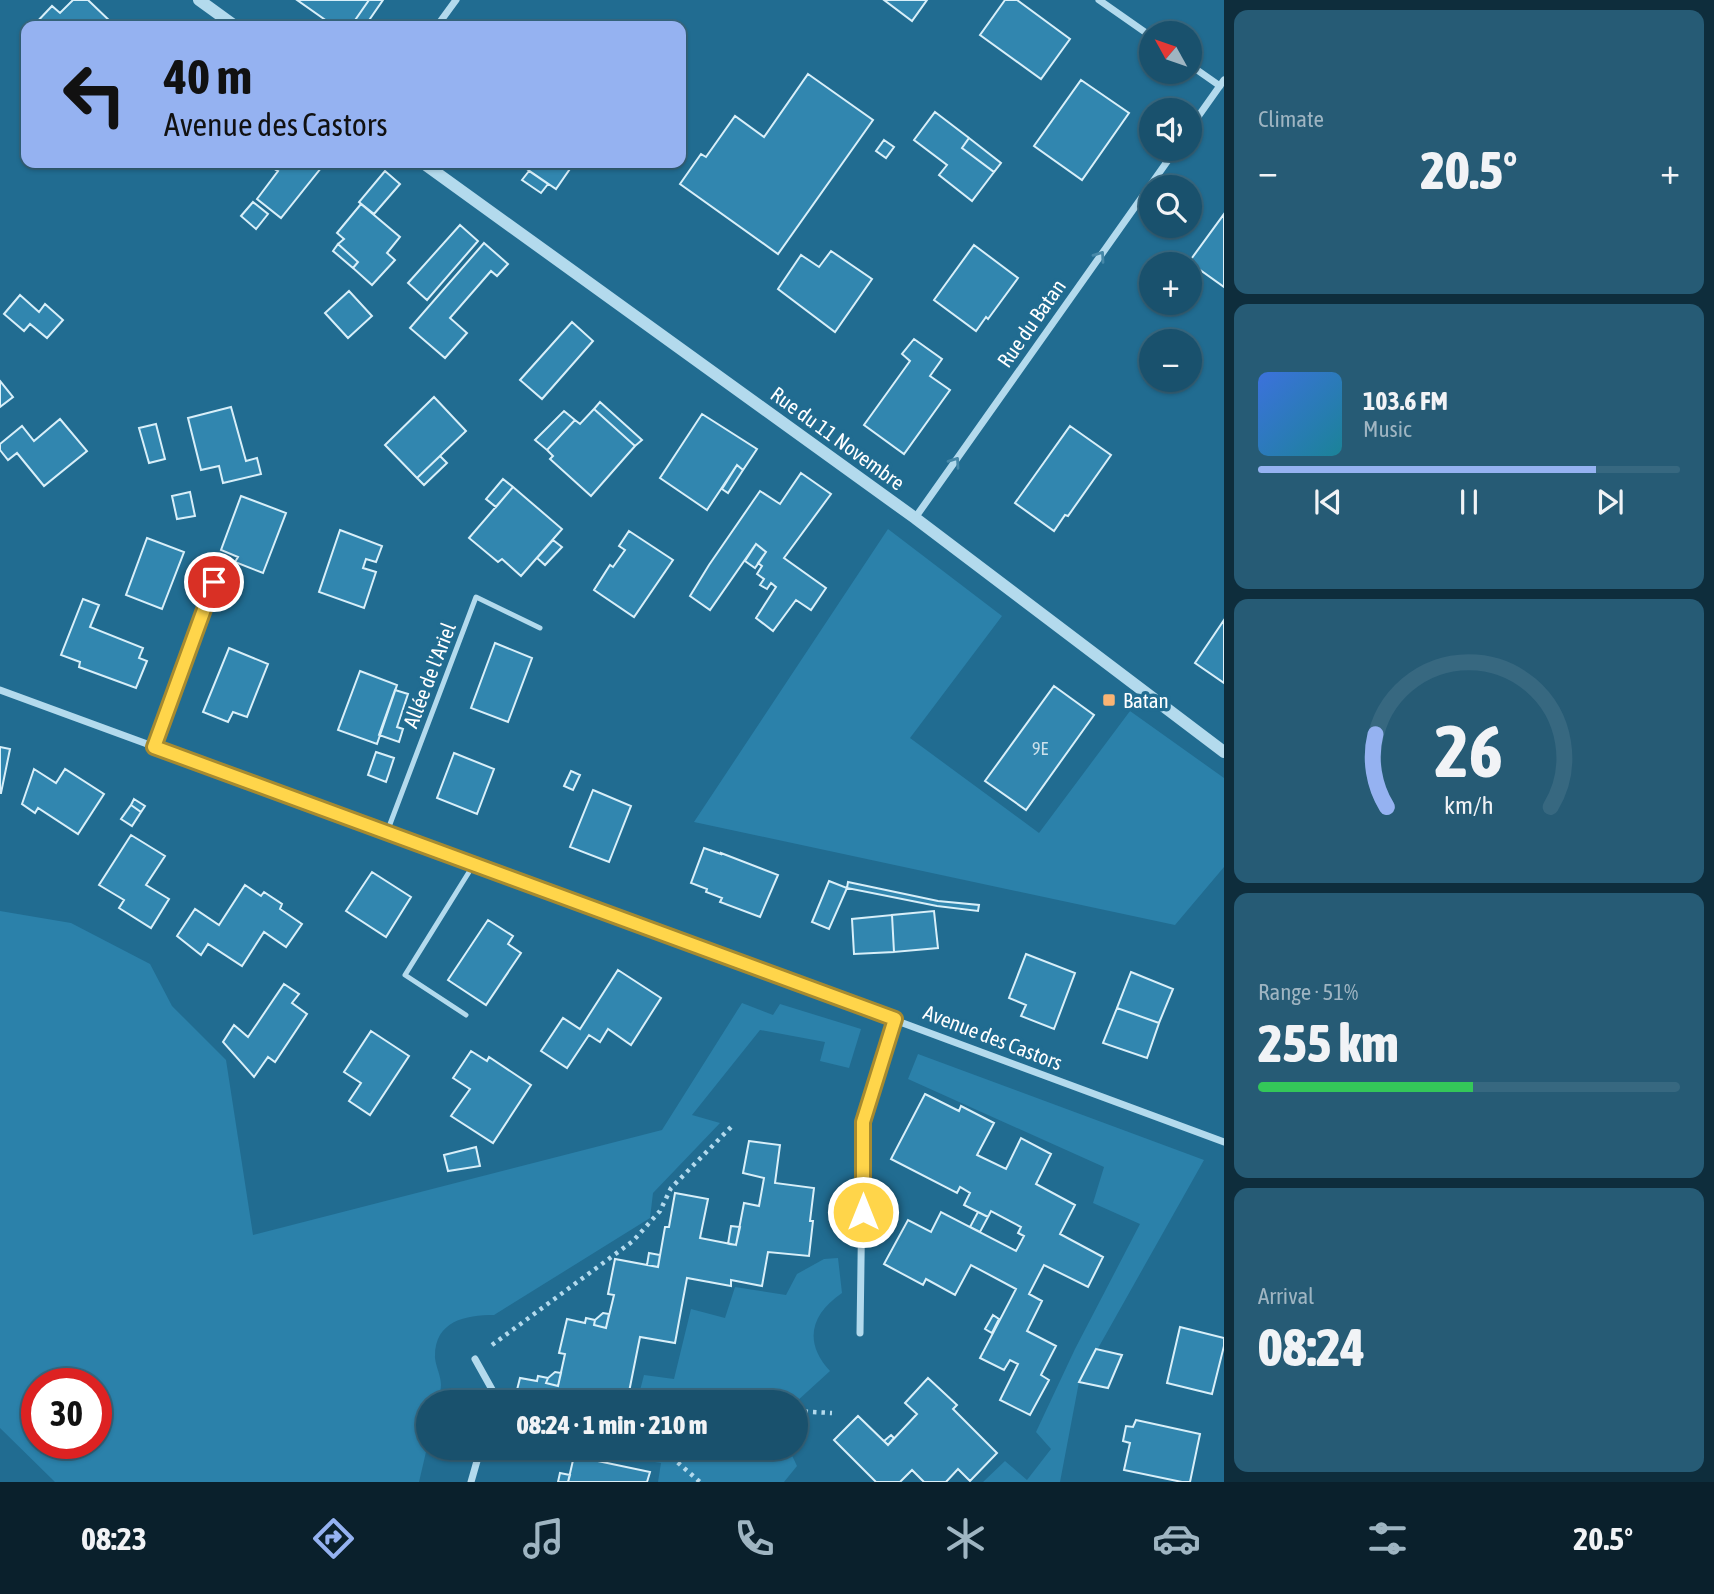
<!DOCTYPE html>
<meta charset="utf-8">
<style>
body{margin:0;font-family:"Asap Condensed",sans-serif;background:#265b75;color:#f1f3f6;height:100vh;display:flex;flex-direction:column;font-size:26px;white-space:nowrap}
*{box-sizing:border-box;margin:0}
p{font-size:23px;color:#9fb5c2}
.icon{flex:none;width:38px;height:38px;fill:none;stroke:currentColor;stroke-width:2;stroke-linecap:round;stroke-linejoin:round}
.map{position:relative;flex:1;overflow:hidden}
.sheet{display:flex;flex-direction:column;gap:10px;padding:10px;background:#0e2d3c;width:490px}
.sheet>*{flex:none}
.banner{position:absolute;left:21px;top:21px;width:665px;height:147px;border-radius:14px;box-shadow:0 2px 5px #0004,0 0 0 2px #376880;background:#95b2f1;color:#111;overflow:hidden}
.needle{width:46px;rotate:310deg}
.fabs{position:absolute;left:1139px;top:21px;display:grid;gap:14px}
.fabs a{display:grid;place-items:center;width:63px;height:63px;border-radius:50%;background:#19516d;box-shadow:0 2px 5px #0004,0 0 0 2px #376880;font-size:35px}
.speed{position:absolute;left:21px;top:1368px;display:flex;gap:14px;font-size:35px;font-weight:700;text-align:center}
.speed>*{display:grid;place-content:center;width:91px;height:91px;border-radius:50%;background:#19516d;box-shadow:0 2px 5px #0004,0 0 0 2px #376880;line-height:1}
.speed .limit{border:10px solid #d22;background:#fff;color:#111}
.pin{position:absolute;display:grid;place-items:center;width:60px;height:60px;color:#fff;margin:-30px;border:4px solid #fff;border-radius:50%;box-shadow:0 2px 7px #0007}
.me{position:absolute;width:77px;margin:-38px;rotate:0deg;stroke-linejoin:round;filter:drop-shadow(0 0 5px #0008)}
.turn{display:flex;align-items:center;gap:24px;height:147px;padding:0 28px;font-size:32px}
.turn .icon{width:91px;height:91px;stroke-width:2.5}
.turn b{display:block;font-size:49px;line-height:60px}
.big{font-size:52px;font-weight:800;line-height:1.1}
.sheet .tile{flex:1;display:flex;flex-direction:column;justify-content:center;gap:10px;min-width:0;padding:0 24px;border-radius:14px;background:#265b75}
.sheet .dial{align-items:center;gap:0}
.dial svg{height:182px;overflow:visible;fill:none;stroke:#376880;stroke-width:7;stroke-linecap:round;text-anchor:middle}
.dial text{fill:#f1f3f6;stroke:none}
.song{display:flex;align-items:center;gap:21px}
.cover{width:84px;height:84px;border-radius:10px;background:linear-gradient(135deg,hsl(220 70% 55%),hsl(190 70% 35%))}
.played{height:7px;border-radius:4px;background:linear-gradient(90deg,#95b2f1 80%,#376880 80%)}
.keys{display:flex;justify-content:space-around;direction:ltr}
.heat{display:flex;justify-content:space-between;align-items:center;font-size:38px;direction:ltr}
.charge{height:10px;border-radius:5px;background:linear-gradient(90deg,#34c759 51%,#376880 0)}
.trip{position:absolute;left:416px;top:1390px;width:392px;height:70px;border-radius:35px;background:#19516d;box-shadow:0 2px 5px #0004,0 0 0 2px #376880;font-weight:800;line-height:70px;text-align:center}
.menu{display:flex;height:112px;justify-content:space-around;align-items:center;background:#0a202c;color:#9fb5c2}
.menu .icon{width:49px;height:49px}
.menu .on{color:#95b2f1}
.menu b{font-size:32px;color:#f1f3f6}
main{display:flex;flex:1;min-height:0}
.map>svg:first-child{display:block}
</style>
<main>
<div class="map">
<svg width="1224" height="1482" viewBox="0 0 1224 1482">
<rect width="100%" height="100%" fill="#216c91"/>
<path fill="#2b81aa" fill-rule="evenodd" d="M 888,529 L 1002,616 L 910,738 L 1039,833 L 1130,711 L 1224,778 L 1224,867 L 1175,925 L 694,822 Z
M 0,911 L 71,923 L 150,964 L 172,1006 L 226,1060 L 253,1235 L 662,1130 L 742,1003 L 773,1015 L 780,1004 L 861,1029 L 849,1068 L 820,1061 L 825,1042 L 760,1030 L 692,1115 L 720,1123 L 653,1193 L 650,1218 L 494,1315 C 465,1315 434,1321 435,1358 C 436,1367 441,1376 441,1385 C 441,1390 439,1397 437,1402 L 429,1402 L 429,1439 L 419,1482 L 55,1482 L 0,1428 ZM 37,1384 L 96,1384 L 96,1444 L 37,1444 Z
M 918,1054 L 1204,1160 L 1079,1382 L 1060,1482 L 983,1482 L 1005,1461 L 1027,1480 L 1051,1449 L 1036,1432 L 1075,1349 L 1140,1224 L 1093,1203 L 1104,1167 L 908,1079 Z
M 838,1258 L 842,1293 C 811,1314 803,1342 830,1371 L 796,1402 L 637,1402 L 644,1375 L 674,1379 L 691,1309 L 725,1318 L 735,1287 L 786,1295 L 797,1274 L 824,1259 Z
M 625,1447 L 788,1447 L 797,1466 L 784,1482 L 658,1482 L 661,1463 L 622,1457 Z"/>
<path fill="#3186af" stroke="#d8eff9" stroke-width="2" d="M 73,0 L 88,0 L 113,24 L 111,26 L 33,26 L 52,6 L 60,13 Z
M 297,0 L 369,0 L 351,26 L 334,26 Z
M 369,0 L 383,0 L 365,26 L 351,26 Z
M 884,0 L 927,0 L 912,21 Z
M 1005,0 L 1017,0 L 1070,39 L 1041,79 L 980,35 Z
M 808,74 L 873,120 L 778,254 L 680,184 L 701,154 L 706,157 L 735,116 L 764,137 Z
M 1081,80 L 1129,113 L 1082,180 L 1034,146 Z
M 935,112 L 969,138 L 962,148 L 994,172 L 972,201 L 939,175 L 947,165 L 914,140 Z
M 969,138 L 1001,163 L 994,172 L 962,148 Z
M 884,140 L 894,147 L 886,158 L 876,151 Z
M 282,163 L 325,163 L 281,218 L 257,199 L 278,171 L 276,170 Z
M 518,163 L 574,163 L 556,189 Z
M 385,171 L 400,184 L 374,214 L 359,202 Z
M 529,171 L 548,184 L 541,193 L 522,180 Z
M 253,202 L 268,214 L 256,229 L 241,216 Z
M 361,204 L 400,237 L 387,253 L 395,260 L 372,285 L 353,268 L 358,262 L 338,244 L 344,239 L 337,233 Z
M 1224,214 L 1224,287 L 1189,262 Z
M 460,225 L 478,241 L 427,300 L 408,283 Z
M 484,243 L 508,264 L 497,276 L 491,271 L 450,318 L 467,333 L 445,358 L 410,328 Z
M 338,244 L 358,262 L 353,268 L 333,251 Z
M 974,245 L 1018,278 L 988,319 L 986,317 L 976,331 L 934,300 Z
M 831,251 L 872,279 L 835,332 L 778,289 L 801,255 L 819,267 Z
M 349,291 L 372,316 L 348,338 L 325,313 Z
M 20,295 L 39,312 L 45,304 L 63,320 L 47,338 L 30,324 L 24,331 L 4,314 Z
M 572,322 L 593,341 L 542,399 L 520,380 Z
M 914,339 L 942,359 L 930,376 L 950,390 L 904,454 L 864,425 L 910,361 L 902,354 Z
M 0,381 L 13,397 L 0,407 Z
M 434,397 L 466,431 L 417,478 L 385,445 Z
M 600,402 L 642,440 L 635,446 L 594,409 Z
M 231,407 L 246,461 L 257,458 L 261,474 L 223,483 L 219,466 L 201,470 L 188,418 Z
M 594,409 L 635,446 L 591,496 L 550,459 L 553,456 L 547,450 L 575,420 L 580,424 Z
M 564,411 L 575,420 L 547,450 L 535,440 Z
M 702,414 L 757,449 L 743,470 L 737,465 L 707,510 L 660,478 Z
M 60,419 L 87,451 L 44,486 L 17,453 L 8,460 L 0,450 L 0,444 L 22,426 L 34,441 Z
M 156,424 L 165,459 L 149,463 L 139,428 Z
M 1070,426 L 1111,455 L 1068,516 L 1065,515 L 1054,531 L 1015,503 Z
M 440,456 L 447,463 L 424,485 L 417,478 Z
M 737,465 L 743,470 L 728,493 L 722,489 Z
M 801,473 L 831,494 L 784,558 L 826,588 L 811,610 L 796,600 L 773,631 L 756,618 L 776,587 L 771,583 L 767,589 L 760,585 L 764,579 L 757,574 L 762,566 L 758,563 L 766,552 L 756,544 L 710,610 L 690,596 L 709,565 L 760,491 L 780,504 Z
M 503,479 L 513,487 L 496,507 L 486,499 Z
M 513,487 L 562,529 L 521,576 L 502,559 L 498,562 L 469,538 Z
M 190,492 L 195,516 L 177,519 L 172,496 Z
M 241,496 L 286,513 L 263,573 L 235,562 L 238,557 L 221,550 Z
M 340,530 L 382,546 L 376,562 L 366,559 L 363,568 L 376,572 L 364,608 L 319,592 Z
M 629,531 L 673,560 L 634,617 L 594,590 L 610,565 L 613,567 L 625,550 L 619,546 Z
M 147,538 L 184,552 L 162,609 L 126,595 Z
M 553,540 L 562,547 L 545,565 L 537,558 Z
M 756,544 L 766,552 L 755,568 L 745,561 Z
M 83,599 L 99,605 L 90,627 L 143,648 L 139,658 L 147,661 L 136,688 L 79,667 L 80,662 L 61,655 Z
M 1224,620 L 1224,683 L 1195,663 Z
M 495,643 L 532,658 L 508,722 L 471,708 Z
M 229,648 L 268,664 L 247,717 L 233,712 L 228,722 L 203,712 Z
M 360,671 L 397,685 L 377,744 L 338,730 Z
M 1054,686 L 1094,715 L 1026,810 L 985,781 Z
M 395,690 L 408,694 L 397,727 L 403,729 L 399,742 L 379,735 Z
M 0,747 L 10,749 L 1,793 L 0,793 Z
M 376,752 L 394,758 L 386,782 L 368,775 Z
M 454,753 L 494,769 L 477,814 L 437,798 Z
M 34,769 L 56,783 L 65,769 L 104,794 L 78,834 L 38,808 L 35,813 L 22,804 Z
M 571,771 L 580,775 L 573,790 L 564,786 Z
M 593,790 L 631,806 L 609,862 L 570,847 Z
M 134,799 L 145,806 L 141,812 L 131,805 Z
M 131,805 L 141,812 L 132,826 L 121,819 Z
M 131,835 L 165,856 L 146,885 L 169,899 L 151,928 L 119,908 L 124,900 L 99,885 Z
M 704,848 L 721,854 L 721,853 L 778,875 L 760,917 L 720,902 L 722,898 L 706,892 L 707,889 L 691,883 Z
M 372,872 L 411,897 L 386,937 L 346,911 Z
M 829,881 L 847,888 L 829,929 L 812,922 Z
M 848,882 L 938,901 L 979,905 L 978,911 L 937,906 L 847,888 Z
M 245,885 L 261,896 L 264,892 L 282,904 L 280,909 L 302,924 L 286,947 L 264,932 L 242,966 L 208,944 L 201,955 L 177,936 L 195,909 L 219,925 Z
M 934,911 L 938,948 L 894,952 L 892,915 Z
M 892,915 L 894,952 L 854,954 L 852,919 Z
M 488,920 L 513,936 L 508,944 L 521,953 L 486,1005 L 448,980 Z
M 1026,954 L 1075,973 L 1054,1029 L 1021,1016 L 1026,1005 L 1009,998 Z
M 618,970 L 661,998 L 631,1045 L 608,1029 L 600,1042 L 589,1035 L 567,1068 L 541,1051 L 563,1018 L 580,1029 Z
M 1131,972 L 1173,989 L 1159,1023 L 1117,1008 Z
M 284,984 L 299,994 L 292,1003 L 307,1014 L 275,1062 L 268,1057 L 254,1077 L 223,1042 L 234,1025 L 248,1037 Z
M 1117,1008 L 1159,1023 L 1147,1058 L 1103,1043 Z
M 371,1031 L 409,1056 L 370,1115 L 349,1101 L 361,1083 L 344,1072 Z
M 471,1051 L 487,1061 L 489,1057 L 531,1085 L 493,1143 L 451,1116 L 470,1089 L 453,1078 Z
M 925,1094 L 959,1111 L 961,1106 L 994,1123 L 977,1155 L 1006,1169 L 1021,1138 L 1051,1154 L 1036,1184 L 1075,1205 L 1060,1234 L 1103,1257 L 1088,1287 L 1044,1265 L 1029,1294 L 1042,1301 L 1027,1331 L 1056,1346 L 1041,1375 L 1049,1380 L 1030,1415 L 1000,1400 L 1018,1364 L 1010,1360 L 1004,1370 L 980,1358 L 1016,1289 L 971,1265 L 955,1295 L 926,1279 L 923,1285 L 884,1264 L 908,1220 L 931,1232 L 941,1212 L 1016,1251 L 1024,1236 L 1018,1233 L 1021,1227 L 991,1211 L 988,1217 L 964,1205 L 970,1193 L 960,1187 L 957,1193 L 891,1159 Z
M 749,1141 L 780,1145 L 775,1183 L 814,1188 L 810,1221 L 813,1221 L 809,1256 L 768,1252 L 762,1286 L 731,1280 L 731,1286 L 687,1278 L 675,1343 L 640,1337 L 627,1402 L 596,1395 L 595,1402 L 514,1402 L 520,1378 L 537,1381 L 538,1376 L 548,1378 L 546,1383 L 558,1386 L 565,1354 L 559,1353 L 567,1319 L 585,1323 L 586,1318 L 595,1320 L 594,1325 L 606,1328 L 614,1295 L 608,1294 L 615,1259 L 658,1267 L 665,1227 L 669,1227 L 675,1193 L 708,1199 L 700,1238 L 736,1245 L 744,1203 L 759,1206 L 764,1178 L 743,1173 Z
M 476,1147 L 480,1166 L 448,1171 L 444,1155 Z
M 978,1212 L 988,1217 L 980,1232 L 970,1227 Z
M 731,1226 L 740,1227 L 736,1245 L 728,1244 Z
M 649,1253 L 660,1255 L 658,1267 L 647,1265 Z
M 603,1313 L 609,1314 L 606,1328 L 594,1325 L 595,1320 Z
M 993,1315 L 999,1319 L 992,1333 L 985,1329 Z
M 1180,1327 L 1224,1338 L 1224,1346 L 1212,1394 L 1167,1383 Z
M 1096,1349 L 1122,1355 L 1108,1388 L 1079,1382 Z
M 555,1372 L 561,1373 L 558,1386 L 546,1383 L 548,1378 Z
M 928,1378 L 957,1405 L 953,1409 L 997,1453 L 970,1481 L 958,1469 L 946,1482 L 924,1482 L 912,1470 L 900,1482 L 876,1482 L 834,1440 L 858,1416 L 888,1445 L 917,1414 L 905,1403 Z
M 1136,1420 L 1200,1434 L 1190,1482 L 1182,1482 L 1124,1470 L 1130,1443 L 1123,1441 L 1126,1426 L 1133,1427 Z
M 891,1435 L 894,1438 L 888,1445 L 884,1441 Z
M 574,1456 L 650,1472 L 647,1482 L 568,1482 Z
M 560,1473 L 570,1475 L 568,1482 L 558,1482 Z"/>
<g fill="none" stroke-linecap="round" stroke-linejoin="round">
<path stroke="#b3daed" stroke-width="4.5" stroke-dasharray="3.5 5" stroke-linecap="butt" d="M 492,1345 L 633,1241 L 660,1211 L 671,1188 L 732,1126
M 708,1402 L 725,1394 L 756,1402
M 796,1411 L 832,1413
M 622,1447 L 668,1454 L 700,1482
M 668,1454 L 673,1447"/>
<path stroke="#b3daed" stroke-width="5" d="M 154,747 L 214,582
M 387,832 L 476,597 L 540,628
M 466,1015 L 405,975 L 474,864"/>
<path stroke="#b3daed" stroke-width="7" d="M 1099,0 L 1152,37
M 437,26 L 456,0
M 1190,65 L 1220,86
M 1190,128 L 1224,80
M 915,518 L 1176,149
M 0,690 L 387,832 L 1224,1142
M 860,1333 L 863,1122 L 895,1019
M 475,1359 L 494,1393 L 492,1402
M 471,1482 L 481,1447"/>
<path stroke="#b3daed" stroke-width="12" d="M 199,0 L 235,26
M 423,163 L 915,518 L 1224,752"/>
</g>
<defs><path id="oneway-chevron" d="M-2-3.5L2.5 0L-2 3.5" fill="none" stroke-width="1.6" stroke-linecap="round" stroke-linejoin="round" transform="scale(1.75)"/></defs>
<g stroke="#4688a8">
<use href="#oneway-chevron" transform="translate(1100 256) rotate(-55)"/>
<use href="#oneway-chevron" transform="translate(955 462) rotate(-55)"/>
</g>
<g fill="none" stroke-linecap="round" stroke-linejoin="round">
<g stroke="#a68a30" stroke-width="18">
<path id="route" d="M 214,582 L 154,747 L 895,1019 L 863,1122 L 863,1212"/>
</g>
<use href="#route" stroke="#ffd54a" stroke-width="12"/>
</g>
<rect fill="#f9b474" stroke="#216c91" stroke-width="2.5" x="1102" y="693" width="14" height="14" rx="3.5"/>
<g text-anchor="middle" dominant-baseline="central" stroke-width="7" stroke-linejoin="round" paint-order="stroke">
<g font-size="18" fill="#cce1eb">
<text x="1040" y="748">9E</text>
</g>
<g font-size="21" fill="#fff" stroke="#216c91">
<text transform="translate(1031 323) rotate(-55)">Rue du Batan</text>
<text transform="translate(838 438) rotate(36)">Rue du 11 Novembre</text>
<text transform="translate(429 675) rotate(-69)">Allée de l'Ariel</text>
<text transform="translate(993 1037) rotate(21)">Avenue des Castors</text>
</g>
<g font-size="21" fill="#fff" stroke="#216c91" text-anchor="start">
<text x="1123" y="700">Batan</text>
</g>
</g>
</svg>
<div class="fabs">
<a><svg class="needle" viewBox="-14 -14 28 28"><path d="M0-13l5 13h-10z" fill="#e53935"/><path d="M0 13l5-13h-10z" fill="#9fb5c2"/></svg></a>
<a><svg class="icon" aria-label="sound" viewBox="0 0 24 24"><path d="M4 9h4l5-4v14l-5-4H4zM17 9q2 3 0 6"/></svg></a>
<a><svg class="icon" aria-label="search" viewBox="0 0 24 24"><circle cx="10" cy="10" r="6"/><path d="M15 15l6 6"/></svg></a>
<a>+</a>
<a>−</a>
</div>
<div class="speed"><div class="limit">30</div></div>
<div class="pin" style="left:214px;top:582px;background:#d93025"><svg class="icon" aria-label="arrive" viewBox="0 0 24 24"><path d="M6 21V4h12l-3 4 3 4H6"/></svg></div>
<svg class="me" style="left:863px;top:1212px" viewBox="-20 -20 40 40"><circle r="17" fill="#ffd54a" stroke="#fff" stroke-width="3"/><path d="M0-11L8 9 0 5-8 9z" fill="#fff"/></svg>
<div class="trip">08:24 · 1 min · 210 m</div>
<div class="banner">
<div class="turn"><svg class="icon" aria-label="left" viewBox="0 0 24 24"><path d="M17 20v-9H6M10 6l-5 5 5 5"/></svg><div><b>40 m</b>Avenue des Castors</div></div>
</div>
</div>
<section class="sheet">
<div class="tile"><p>Climate</p>
<div class="heat"><a>−</a><b class="big">20.5°</b><a>+</a></div>
</div>
<div class="tile">
<div class="song"><i class="cover"></i><div><b>103.6 FM</b><p>Music</p></div></div>
<div class="played"></div>
<div class="keys"><svg class="icon" aria-label="previous" viewBox="0 0 24 24"><path d="M18 5L8 12l10 7zM5 5v14"/></svg><svg class="icon" aria-label="pause" viewBox="0 0 24 24"><path d="M8 5v14M16 5v14"/></svg><svg class="icon" aria-label="next" viewBox="0 0 24 24"><path d="M6 5l10 7-10 7zM19 5v14"/></svg></div>
</div>
<div class="tile dial"><svg viewBox="0 0 100 80">
<path d="M14 69A42 42 0 1 1 86 69"/>
<path d="M14 69A42 42 0 0 1 9 37" stroke="#95b2f1"/>
<text x="50" y="56" font-size="32" font-weight="700">26</text>
<text x="50" y="72" font-size="11">km/h</text>
</svg></div>
<div class="tile"><p>Range · 51%</p><b class="big">255 km</b><div class="charge"></div></div>
<div class="tile"><p>Arrival</p><b class="big">08:24</b></div>
</section>
</main>
<nav class="menu">
<b>08:23</b>
<svg class="icon on" aria-label="directions" viewBox="0 0 24 24"><path d="M12 3l9 9-9 9-9-9zM9 14v-3h6M13 9l2 2-2 2"/></svg>
<svg class="icon" aria-label="music" viewBox="0 0 24 24"><path d="M9 18V5l10-2v13"/><circle cx="6" cy="18" r="3"/><circle cx="16" cy="16" r="3"/></svg>
<svg class="icon" aria-label="phone" viewBox="0 0 24 24"><path d="M5 4h4l2 5-3 2q2 4 5 5l2-3 5 2v4C11 20 4 13 5 4z"/></svg>
<svg class="icon" aria-label="climate" viewBox="0 0 24 24"><path d="M12 3v18M4 7l16 10M4 17L20 7"/></svg>
<svg class="icon" aria-label="car" viewBox="0 0 24 24"><path d="M5 17H2v-5l4-1 3-4h7l3 4 3 1v5h-3M9 17h6M6 11h13"/><circle cx="7" cy="17" r="2"/><circle cx="17" cy="17" r="2"/></svg>
<svg class="icon" aria-label="filters" viewBox="0 0 24 24"><path d="M4 7h16M4 17h16"/><circle cx="9" cy="7" r="2"/><circle cx="15" cy="17" r="2"/></svg>
<b>20.5°</b>
</nav>
